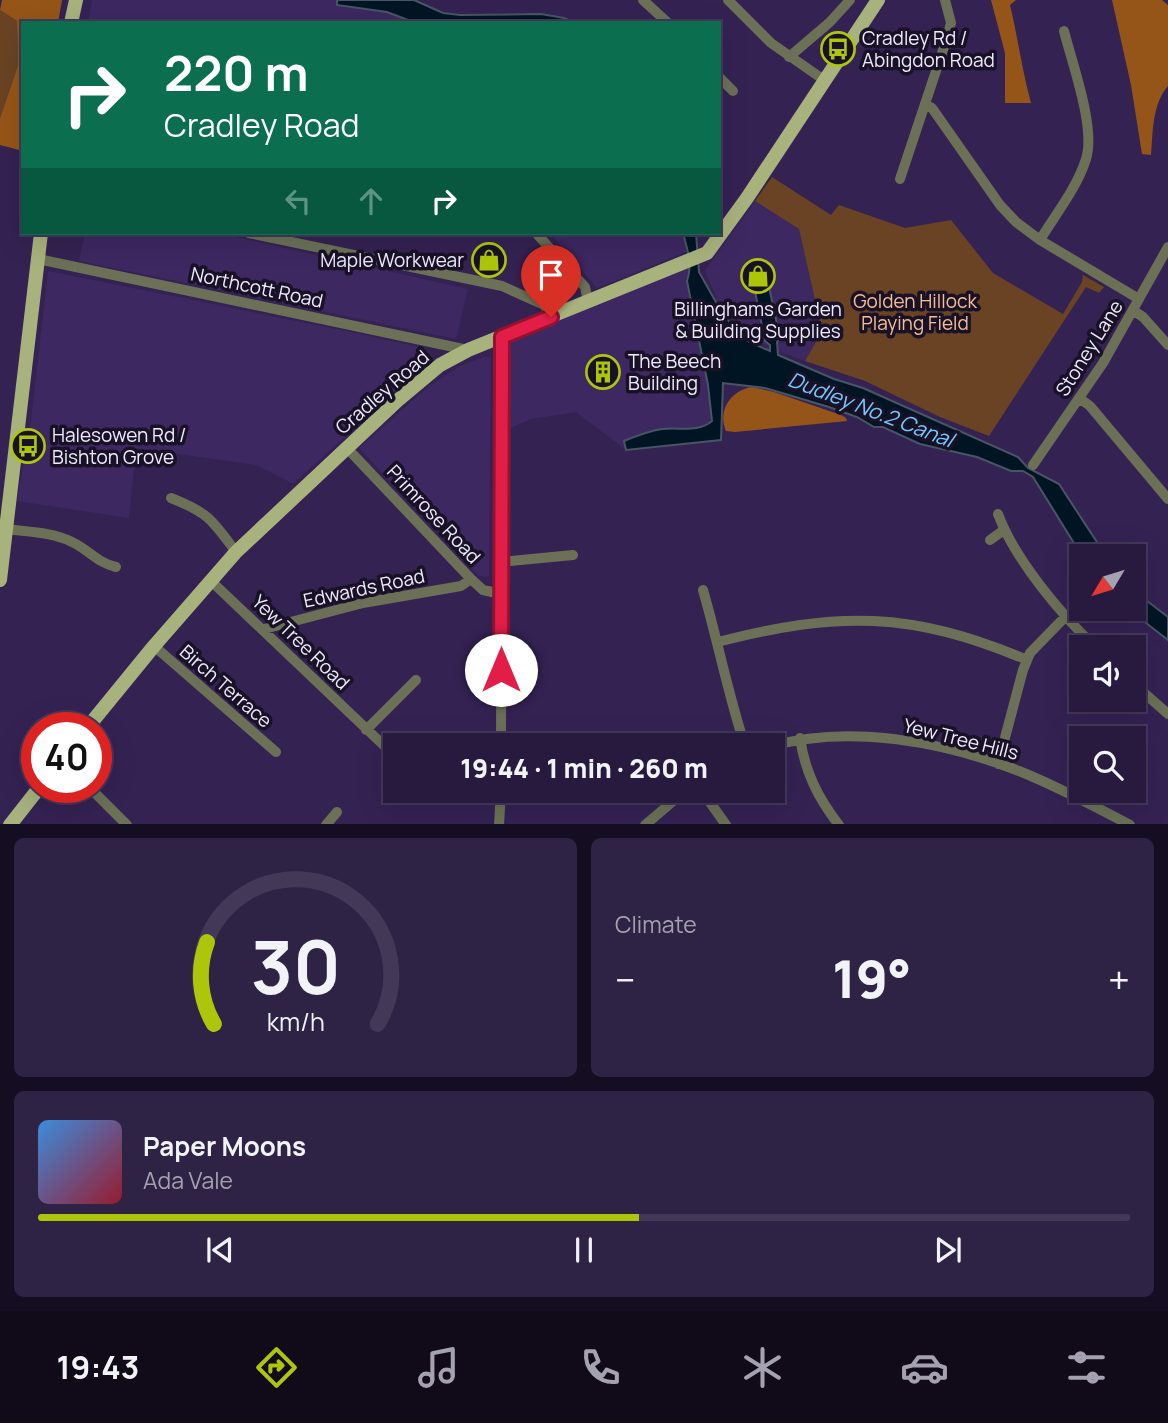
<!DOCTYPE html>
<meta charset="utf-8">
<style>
body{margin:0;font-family:Manrope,sans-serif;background:#2f2345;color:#f1f3f6;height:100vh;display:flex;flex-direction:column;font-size:26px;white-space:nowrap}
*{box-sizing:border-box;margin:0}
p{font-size:23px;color:#a4a1b0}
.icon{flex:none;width:38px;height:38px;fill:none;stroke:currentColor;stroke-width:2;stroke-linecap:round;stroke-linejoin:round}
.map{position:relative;height:824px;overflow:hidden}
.details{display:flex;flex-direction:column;gap:14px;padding:14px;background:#150e22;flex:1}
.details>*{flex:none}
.hud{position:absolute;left:21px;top:21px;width:700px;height:214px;border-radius:0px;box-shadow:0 7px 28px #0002,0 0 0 2px #433858;background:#0b6e4f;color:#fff;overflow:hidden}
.needle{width:46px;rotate:232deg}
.buttons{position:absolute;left:1069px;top:544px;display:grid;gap:14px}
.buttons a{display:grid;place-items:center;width:77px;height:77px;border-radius:0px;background:#271a3e;box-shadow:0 7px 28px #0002,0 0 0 2px #433858;font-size:35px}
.speed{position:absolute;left:21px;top:712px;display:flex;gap:14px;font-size:35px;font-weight:700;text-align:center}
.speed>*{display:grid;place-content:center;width:91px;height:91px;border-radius:50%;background:#271a3e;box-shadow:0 7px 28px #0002,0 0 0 2px #433858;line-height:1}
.speed .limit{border:10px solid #d22;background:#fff;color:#111}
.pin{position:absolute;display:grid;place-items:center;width:60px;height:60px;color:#fff;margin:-72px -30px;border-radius:50% 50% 50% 0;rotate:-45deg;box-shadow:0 0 7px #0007}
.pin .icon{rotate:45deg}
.me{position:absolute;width:77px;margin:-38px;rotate:0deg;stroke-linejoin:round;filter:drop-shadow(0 0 5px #0008)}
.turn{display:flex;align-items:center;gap:24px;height:147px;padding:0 28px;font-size:32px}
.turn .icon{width:91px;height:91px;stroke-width:2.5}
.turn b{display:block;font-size:49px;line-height:60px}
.lanes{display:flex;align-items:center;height:66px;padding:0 28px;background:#0003;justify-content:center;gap:35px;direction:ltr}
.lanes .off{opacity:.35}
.big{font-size:52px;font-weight:800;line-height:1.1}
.details .card{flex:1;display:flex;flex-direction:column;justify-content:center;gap:10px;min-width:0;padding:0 24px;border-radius:10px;background:#2f2345}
.details .dial{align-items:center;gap:0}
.dial svg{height:182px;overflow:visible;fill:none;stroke:#433858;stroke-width:7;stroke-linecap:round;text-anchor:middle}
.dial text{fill:#f1f3f6;stroke:none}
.song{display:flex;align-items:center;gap:21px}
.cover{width:84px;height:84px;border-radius:10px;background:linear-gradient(135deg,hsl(210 70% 55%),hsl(350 70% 35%))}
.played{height:7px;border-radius:4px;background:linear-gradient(90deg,#aec60a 55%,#433858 55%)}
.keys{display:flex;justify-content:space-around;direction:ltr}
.heat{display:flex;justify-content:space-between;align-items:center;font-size:38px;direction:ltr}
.details .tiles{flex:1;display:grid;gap:14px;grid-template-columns:1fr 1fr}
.card:last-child{grid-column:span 2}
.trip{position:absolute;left:383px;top:733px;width:402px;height:70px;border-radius:0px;background:#271a3e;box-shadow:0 7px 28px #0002,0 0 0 2px #433858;font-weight:800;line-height:70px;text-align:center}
.tab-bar{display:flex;height:112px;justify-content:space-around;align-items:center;background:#100a19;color:#a4a1b0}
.tab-bar .icon{width:49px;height:49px}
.tab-bar .active{color:#aec60a}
.tab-bar b{font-size:32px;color:#f1f3f6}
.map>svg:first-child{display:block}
</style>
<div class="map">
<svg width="1168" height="825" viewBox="0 0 1168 825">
<rect width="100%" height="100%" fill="#342253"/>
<path fill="#3d2861" d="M 92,0 L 337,0 L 338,5 L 387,12 L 416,23 L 88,23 Z
M 755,201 L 799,229 L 822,331 L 805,361 L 767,347 L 740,331 L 717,300 L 705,270 Z
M 85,233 L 218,233 L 468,289 L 456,339 L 79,261 Z
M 550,233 L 683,233 L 688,251 L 597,288 Z
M 693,260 L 721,440 L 626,450 L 576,412 L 531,419 L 502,432 L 502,337 Z
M 48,271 L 356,333 L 419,347 L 429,354 L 426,363 L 293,484 L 256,465 L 136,448 L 129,518 L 17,501 L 30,429 Z
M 486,356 L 491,357 L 489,577 L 479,576 L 359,448 L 429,386 L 462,365 Z"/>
<path fill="#6a4324" d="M 0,10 L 17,21 L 18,65 L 0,118 Z
M 772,177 L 831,215 L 839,205 L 905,228 L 951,220 L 993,273 L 1063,314 L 1082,282 L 1083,275 L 1104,287 L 1099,293 L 1086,287 L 989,436 L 940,417 L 865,381 L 805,361 L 822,331 L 799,229 L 755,201 Z"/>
<path fill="#965518" d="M 2,0 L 62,0 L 58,23 L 23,23 L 23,151 L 0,145 L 0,118 L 18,65 L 17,21 L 0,10 Z
M 991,0 L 1016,0 L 1010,5 C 1018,38 1022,70 1031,103 L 1005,103 L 1005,53 Z
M 1112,0 L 1162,0 L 1168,5 L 1168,86 C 1152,104 1153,133 1151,155 L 1142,154 L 1131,85 Z
M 752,387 L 774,392 L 841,415 L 846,418 L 847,421 L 735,432 L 726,431 C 717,411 731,390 752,387 Z"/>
<path fill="#001524" stroke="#485565" stroke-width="2" d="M 337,0 L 414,0 L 443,13 L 460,15 L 541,14 L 564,18 L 575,23 L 416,23 L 387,12 L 337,5 Z
M 683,233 L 696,233 L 699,272 L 717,304 L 737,333 L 749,342 L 770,351 L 770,345 L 765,341 L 750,266 L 764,263 L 780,339 L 777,342 L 778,355 L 834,379 L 863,388 L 1018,457 L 1028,468 L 1059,484 L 1106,556 L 1082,556 L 1033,477 L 1023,471 L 1011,471 L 977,457 L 920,444 L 883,427 L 874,427 L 857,417 L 829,407 L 765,388 L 723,383 L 721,440 L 626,450 L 624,441 C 636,436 649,431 662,429 C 680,427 698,433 712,421 L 708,385 L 687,281 C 693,265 687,248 683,233 Z
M 1134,591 L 1168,617 L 1168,640 L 1128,609 L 1134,609 Z"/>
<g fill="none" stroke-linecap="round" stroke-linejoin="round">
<path stroke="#6b7057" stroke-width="10" d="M 643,0 L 668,23
M 728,0 L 771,43 L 824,80
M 789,57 L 830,22 L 850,0
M 719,77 L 733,91
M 925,104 L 932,108 L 1000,205 L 1016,222 L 1040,240 L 1139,299
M 900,179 L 947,38 L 951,23 L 945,0
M 249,233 L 502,286 L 544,305 L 552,317
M 536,233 L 585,287 L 588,301
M 1040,240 C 1055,215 1077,188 1086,159 C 1096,128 1072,63 1064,31
M 38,259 L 468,350
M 1134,311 L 1143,317 L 1168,345
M 1079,398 L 1090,406 L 1168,499
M 347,448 L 471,579 L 483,590 L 501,594
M 1033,465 L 1103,363 L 1168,247
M 171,498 C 209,513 212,520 236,552
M 998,514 C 1015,560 1061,614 1096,648
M 6,529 C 28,532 52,532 72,542 C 89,550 98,563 116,567
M 990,540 L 1004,530
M 501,562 L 573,555
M 210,580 L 396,757
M 703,590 C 718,642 728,694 745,746
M 264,629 L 363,603 L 461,586 L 471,579
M 718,642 C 838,611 911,611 1027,660
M 154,646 L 276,752
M 1134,684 L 1168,714
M 366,730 L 416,680
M 800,738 C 805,772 818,798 839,825
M 501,746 L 502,337
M 772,746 C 850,724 945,742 1019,771 C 1057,786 1094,806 1130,825
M 998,764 L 1023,670 L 1030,653 L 1066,616
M 90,788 L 127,825
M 530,791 L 600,794
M 702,791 L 726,825
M 326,825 L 337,812
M 499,825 L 501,791
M 645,825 L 685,791"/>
<path stroke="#a7b27d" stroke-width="14" d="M 71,23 L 76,0
M 0,580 L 41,233
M 87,728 L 154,646 L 236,552 L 397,401 L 440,365 L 468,350 L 707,253 L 747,198 L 878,0
M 10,825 L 39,788"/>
</g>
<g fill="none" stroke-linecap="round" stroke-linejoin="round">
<g stroke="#92132f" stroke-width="18">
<path id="route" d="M 501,670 L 502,337 L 551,317"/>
</g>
<use href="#route" stroke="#e11d48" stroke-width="12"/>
</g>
<defs>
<g id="bus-ring" transform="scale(1.75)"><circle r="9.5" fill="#191227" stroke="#aec60a" stroke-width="1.5"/><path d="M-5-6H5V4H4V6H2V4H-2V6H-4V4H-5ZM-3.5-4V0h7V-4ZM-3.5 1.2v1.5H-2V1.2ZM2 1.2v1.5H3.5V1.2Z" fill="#aec60a"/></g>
<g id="shop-ring" transform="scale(1.75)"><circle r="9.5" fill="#191227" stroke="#aec60a" stroke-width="1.5"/><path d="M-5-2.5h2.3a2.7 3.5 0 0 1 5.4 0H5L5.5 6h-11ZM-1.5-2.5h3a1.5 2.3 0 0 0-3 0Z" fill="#aec60a"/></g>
<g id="building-ring" transform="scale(1.75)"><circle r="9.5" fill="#191227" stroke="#aec60a" stroke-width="1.5"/><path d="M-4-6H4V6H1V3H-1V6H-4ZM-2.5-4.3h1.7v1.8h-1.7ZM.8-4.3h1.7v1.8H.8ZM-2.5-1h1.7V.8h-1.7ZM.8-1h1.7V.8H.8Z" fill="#aec60a"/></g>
</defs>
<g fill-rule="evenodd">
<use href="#bus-ring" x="838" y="49"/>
<use href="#shop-ring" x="489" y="260"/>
<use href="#shop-ring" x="758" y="276"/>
<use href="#building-ring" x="603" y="372"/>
<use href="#bus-ring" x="28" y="446"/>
</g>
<g text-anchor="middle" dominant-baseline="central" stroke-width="7" stroke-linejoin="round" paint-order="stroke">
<g font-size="19" fill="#efeafd" stroke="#191227" text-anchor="start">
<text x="862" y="38">Cradley Rd /<tspan x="862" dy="22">Abingdon Road</tspan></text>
<text x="464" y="260" text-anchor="end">Maple Workwear</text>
<text x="758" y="309" text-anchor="middle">Billinghams Garden<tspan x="758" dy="22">&amp; Building Supplies</tspan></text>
<text x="628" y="361">The Beech<tspan x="628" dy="22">Building</tspan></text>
<text x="52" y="435">Halesowen Rd /<tspan x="52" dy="22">Bishton Grove</tspan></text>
</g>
<g font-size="19" fill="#efeafd" stroke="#191227">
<text transform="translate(257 287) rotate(12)">Northcott Road</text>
<text transform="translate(1089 348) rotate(-58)">Stoney Lane</text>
<text transform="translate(382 392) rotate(-41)">Cradley Road</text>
<text transform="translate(434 514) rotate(47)">Primrose Road</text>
<text transform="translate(364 588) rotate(-12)">Edwards Road</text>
<text transform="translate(301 642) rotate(44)">Yew Tree Road</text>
<text transform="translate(226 686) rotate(41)">Birch Terrace</text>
<text transform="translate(961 739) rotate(14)">Yew Tree Hills</text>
</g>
<g font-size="19" fill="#f5bd93" stroke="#191227">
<text x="915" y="301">Golden Hillock<tspan x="915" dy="22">Playing Field</tspan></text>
</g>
<g font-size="21" font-style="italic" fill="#73c8fe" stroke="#191227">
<text transform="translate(871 409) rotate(21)">Dudley No.2 Canal</text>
</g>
</g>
</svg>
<div class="buttons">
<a><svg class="needle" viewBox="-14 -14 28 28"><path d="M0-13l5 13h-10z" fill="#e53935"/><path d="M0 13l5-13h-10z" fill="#a4a1b0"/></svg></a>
<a><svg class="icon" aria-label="sound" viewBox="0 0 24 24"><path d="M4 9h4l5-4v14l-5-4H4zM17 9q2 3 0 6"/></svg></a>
<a><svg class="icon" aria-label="search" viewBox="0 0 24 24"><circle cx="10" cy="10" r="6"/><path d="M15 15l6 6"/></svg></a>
</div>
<div class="speed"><div class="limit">40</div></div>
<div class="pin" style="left:551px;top:317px;background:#d93025"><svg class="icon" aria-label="arrive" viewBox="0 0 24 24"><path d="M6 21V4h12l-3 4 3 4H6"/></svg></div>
<svg class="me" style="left:501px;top:670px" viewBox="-20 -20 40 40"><circle r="19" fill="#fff"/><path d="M0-13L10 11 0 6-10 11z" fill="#e11d48"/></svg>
<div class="trip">19:44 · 1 min · 260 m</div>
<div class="hud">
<div class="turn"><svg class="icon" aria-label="right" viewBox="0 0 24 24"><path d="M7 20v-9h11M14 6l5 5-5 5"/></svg><div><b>220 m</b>Cradley Road</div></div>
<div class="lanes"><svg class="icon off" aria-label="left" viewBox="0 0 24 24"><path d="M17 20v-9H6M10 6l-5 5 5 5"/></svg><svg class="icon off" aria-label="ahead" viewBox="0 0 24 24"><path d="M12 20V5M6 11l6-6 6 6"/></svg><svg class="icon" aria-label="right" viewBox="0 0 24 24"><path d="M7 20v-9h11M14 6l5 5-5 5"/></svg></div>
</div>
</div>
<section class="details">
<div class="tiles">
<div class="card dial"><svg viewBox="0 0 100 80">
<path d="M14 69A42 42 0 1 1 86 69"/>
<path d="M14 69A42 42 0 0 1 11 33" stroke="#aec60a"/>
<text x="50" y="56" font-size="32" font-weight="700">30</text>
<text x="50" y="72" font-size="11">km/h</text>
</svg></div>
<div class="card"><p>Climate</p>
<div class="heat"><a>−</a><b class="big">19°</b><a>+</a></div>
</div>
<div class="card">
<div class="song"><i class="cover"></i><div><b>Paper Moons</b><p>Ada Vale</p></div></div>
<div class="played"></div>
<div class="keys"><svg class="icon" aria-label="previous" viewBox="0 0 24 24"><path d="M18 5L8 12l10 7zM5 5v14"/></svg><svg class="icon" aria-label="pause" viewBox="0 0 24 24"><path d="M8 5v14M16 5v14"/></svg><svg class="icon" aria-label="next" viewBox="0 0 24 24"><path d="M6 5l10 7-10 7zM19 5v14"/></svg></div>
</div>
</div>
</section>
<nav class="tab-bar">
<b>19:43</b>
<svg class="icon active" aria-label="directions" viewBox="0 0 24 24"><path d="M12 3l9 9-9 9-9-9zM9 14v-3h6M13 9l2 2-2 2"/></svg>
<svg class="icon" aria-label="music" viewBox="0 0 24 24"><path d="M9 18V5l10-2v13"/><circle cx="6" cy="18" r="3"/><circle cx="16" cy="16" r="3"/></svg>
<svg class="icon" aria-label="phone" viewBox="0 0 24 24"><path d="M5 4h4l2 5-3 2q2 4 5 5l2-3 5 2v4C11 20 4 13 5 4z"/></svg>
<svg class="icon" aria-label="climate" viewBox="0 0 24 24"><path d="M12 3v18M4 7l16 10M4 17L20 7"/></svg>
<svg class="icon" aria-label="car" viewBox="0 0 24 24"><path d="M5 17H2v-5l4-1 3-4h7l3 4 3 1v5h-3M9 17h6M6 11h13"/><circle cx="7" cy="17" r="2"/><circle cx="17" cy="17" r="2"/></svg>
<svg class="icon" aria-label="filters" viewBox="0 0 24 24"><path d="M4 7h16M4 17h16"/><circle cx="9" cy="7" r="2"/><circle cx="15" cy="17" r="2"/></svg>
</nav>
